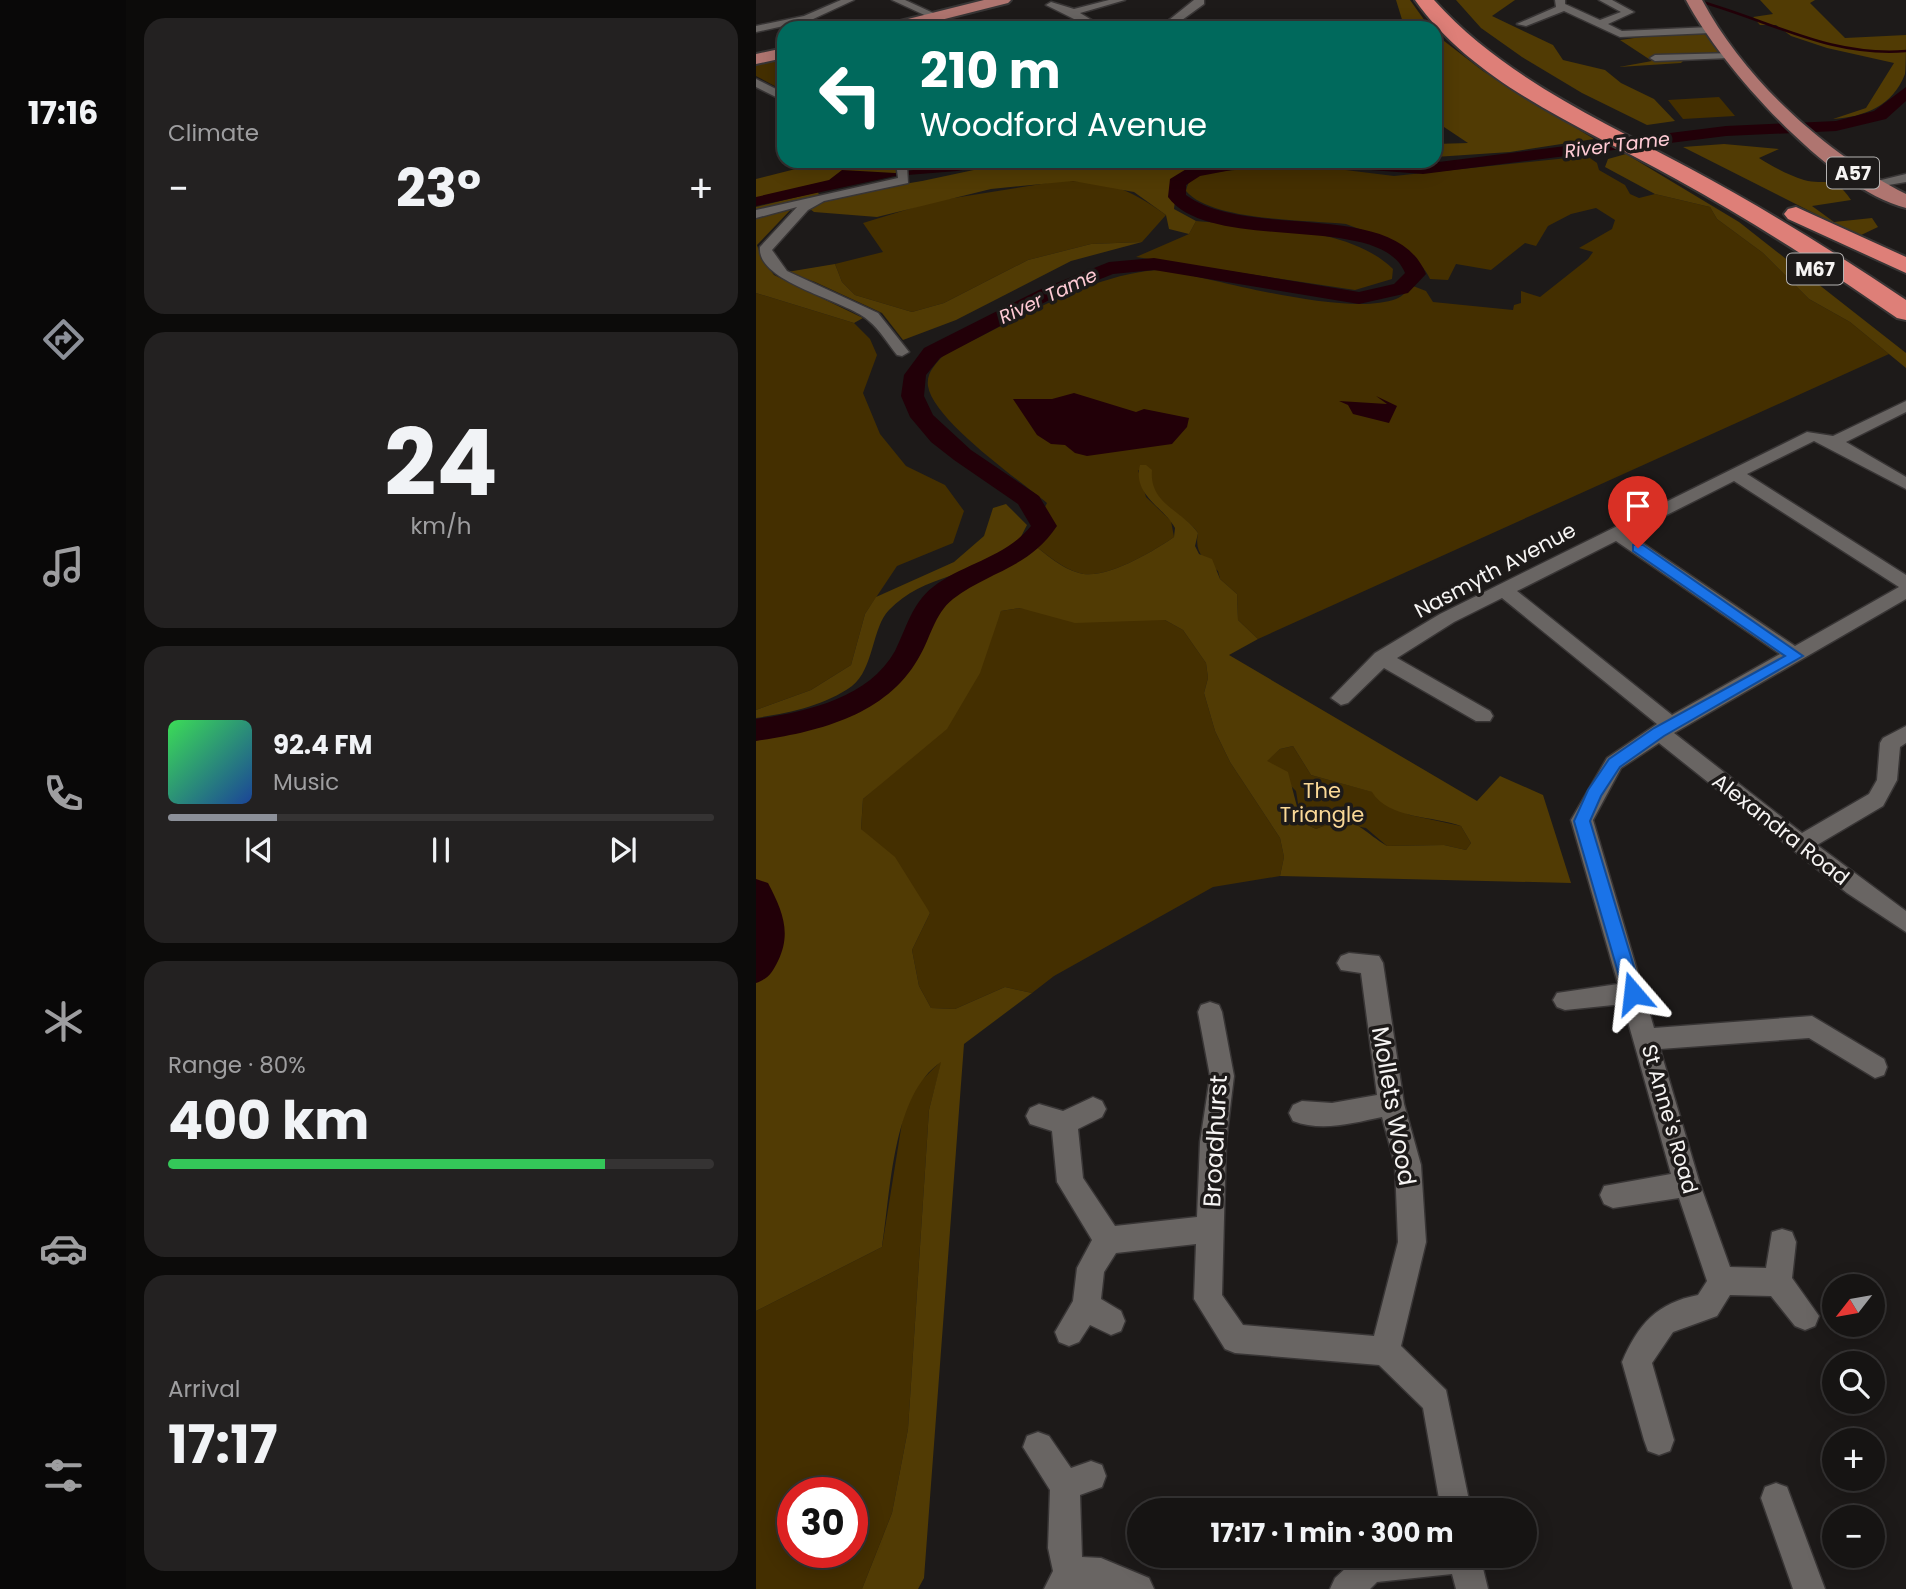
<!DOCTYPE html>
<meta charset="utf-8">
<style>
body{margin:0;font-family:Poppins,sans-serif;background:#232121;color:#f1f3f6;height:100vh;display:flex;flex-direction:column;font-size:26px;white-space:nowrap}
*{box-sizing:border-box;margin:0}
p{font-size:23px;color:#9e9ea0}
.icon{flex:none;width:38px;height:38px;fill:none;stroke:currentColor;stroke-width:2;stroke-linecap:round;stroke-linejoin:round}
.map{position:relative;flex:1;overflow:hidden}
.sheet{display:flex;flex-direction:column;gap:18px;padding:18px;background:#0c0b0a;width:630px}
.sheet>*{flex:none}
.guide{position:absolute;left:21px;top:21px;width:665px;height:147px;border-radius:21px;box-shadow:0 4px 18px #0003,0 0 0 2px #353333;background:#00695c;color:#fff;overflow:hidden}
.needle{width:46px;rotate:239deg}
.controls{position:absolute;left:1066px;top:1274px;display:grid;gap:14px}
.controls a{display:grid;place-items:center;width:63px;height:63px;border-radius:50%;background:#161413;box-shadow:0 4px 18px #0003,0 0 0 2px #353333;font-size:35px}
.speed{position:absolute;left:21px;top:1477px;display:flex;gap:14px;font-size:35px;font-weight:700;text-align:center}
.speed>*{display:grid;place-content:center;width:91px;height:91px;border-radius:50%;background:#161413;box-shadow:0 4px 18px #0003,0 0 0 2px #353333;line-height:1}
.speed .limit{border:10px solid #d22;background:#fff;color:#111}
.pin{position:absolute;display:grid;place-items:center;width:60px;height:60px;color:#fff;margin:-72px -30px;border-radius:50% 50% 50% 0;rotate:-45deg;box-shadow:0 0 7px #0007}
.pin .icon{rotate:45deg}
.me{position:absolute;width:77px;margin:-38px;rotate:343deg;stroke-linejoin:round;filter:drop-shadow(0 0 5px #0008)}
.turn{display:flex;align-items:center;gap:24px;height:147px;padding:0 28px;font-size:32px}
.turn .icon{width:91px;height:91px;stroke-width:2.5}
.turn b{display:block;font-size:49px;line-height:60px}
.big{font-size:52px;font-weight:700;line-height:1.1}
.sheet .card{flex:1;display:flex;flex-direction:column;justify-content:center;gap:10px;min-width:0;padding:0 24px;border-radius:21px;background:#232121}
.sheet .dial{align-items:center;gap:0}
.dial b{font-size:91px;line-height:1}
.song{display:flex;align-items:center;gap:21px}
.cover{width:84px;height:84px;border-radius:10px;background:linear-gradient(135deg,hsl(130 70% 55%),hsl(220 70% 35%))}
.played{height:7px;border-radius:4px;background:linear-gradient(90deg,#8c9099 20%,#353333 20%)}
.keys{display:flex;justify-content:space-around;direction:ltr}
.heat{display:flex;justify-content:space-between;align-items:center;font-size:38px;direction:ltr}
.charge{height:10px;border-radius:5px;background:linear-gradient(90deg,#34c759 80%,#353333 0)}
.trip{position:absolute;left:371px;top:1498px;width:410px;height:70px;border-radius:35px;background:#161413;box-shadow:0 4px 18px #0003,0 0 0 2px #353333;font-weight:700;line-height:70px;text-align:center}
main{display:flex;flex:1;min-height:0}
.tabs{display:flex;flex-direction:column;width:126px;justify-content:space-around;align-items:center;background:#090808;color:#9e9ea0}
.tabs .icon{width:49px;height:49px}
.tabs .on{color:#8c9099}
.tabs b{font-size:32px;color:#f1f3f6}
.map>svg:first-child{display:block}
</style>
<main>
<nav class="tabs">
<b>17:16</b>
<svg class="icon on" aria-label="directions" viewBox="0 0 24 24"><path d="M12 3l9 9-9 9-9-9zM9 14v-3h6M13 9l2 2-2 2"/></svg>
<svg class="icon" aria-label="music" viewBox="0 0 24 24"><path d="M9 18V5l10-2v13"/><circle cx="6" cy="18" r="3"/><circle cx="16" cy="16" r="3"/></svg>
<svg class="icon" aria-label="phone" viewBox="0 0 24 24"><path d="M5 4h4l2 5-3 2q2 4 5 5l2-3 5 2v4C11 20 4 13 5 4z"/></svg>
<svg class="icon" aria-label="climate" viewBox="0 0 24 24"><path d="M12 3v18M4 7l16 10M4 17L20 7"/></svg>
<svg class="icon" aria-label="car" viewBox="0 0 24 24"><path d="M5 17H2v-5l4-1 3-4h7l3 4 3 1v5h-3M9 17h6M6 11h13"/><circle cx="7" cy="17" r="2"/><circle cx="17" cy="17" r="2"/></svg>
<svg class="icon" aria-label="filters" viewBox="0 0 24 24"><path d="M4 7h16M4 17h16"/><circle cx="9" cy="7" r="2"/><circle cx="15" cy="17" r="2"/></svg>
</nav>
<section class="sheet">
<div class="card"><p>Climate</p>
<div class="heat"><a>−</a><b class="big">23°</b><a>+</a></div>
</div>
<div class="card dial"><b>24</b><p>km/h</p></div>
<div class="card">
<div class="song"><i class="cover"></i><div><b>92.4 FM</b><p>Music</p></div></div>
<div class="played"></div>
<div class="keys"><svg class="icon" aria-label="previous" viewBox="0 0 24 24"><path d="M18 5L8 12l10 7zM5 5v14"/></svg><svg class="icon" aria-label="pause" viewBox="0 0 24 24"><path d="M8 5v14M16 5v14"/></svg><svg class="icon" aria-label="next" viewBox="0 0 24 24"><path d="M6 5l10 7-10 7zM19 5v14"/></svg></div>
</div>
<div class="card"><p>Range · 80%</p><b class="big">400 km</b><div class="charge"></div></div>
<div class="card"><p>Arrival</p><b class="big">17:17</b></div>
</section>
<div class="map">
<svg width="1150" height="1589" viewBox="0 0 1150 1589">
<rect width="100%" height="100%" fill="#1d1a19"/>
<path fill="#442f00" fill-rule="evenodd" d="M 28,57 L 28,91 L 0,76 L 0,63 Z
M 963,97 L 979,116 L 927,119 L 912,100 Z
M 831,156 L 841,163 L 843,170 L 869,185 L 874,194 L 883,198 L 899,194 L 954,207 L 961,219 L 1007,253 L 1053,299 L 1094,322 L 1133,354 L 502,639 L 482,620 L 481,594 L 464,579 L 462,571 C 448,559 438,553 442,533 C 432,518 416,514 405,501 C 394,488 398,481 382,470 L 390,497 L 415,521 L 418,537 C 398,551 348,581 323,573 C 306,568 291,555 277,544 L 288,526 L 284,517 L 291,503 C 263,480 177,420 172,386 C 170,373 180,363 189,354 C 251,325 344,268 411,270 C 465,281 591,317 640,299 C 646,297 652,290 657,286 L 670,291 L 677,302 L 757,310 L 758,305 L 765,303 L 765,291 L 784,297 L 832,259 L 837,252 L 823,248 L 856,229 L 859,220 L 840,208 L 815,214 L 792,226 L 780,246 L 769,243 L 735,270 L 700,264 L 692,280 L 674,279 C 660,249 619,235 590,224 C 551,220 455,221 430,191 C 432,179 438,177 448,173 L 541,164 L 638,176 Z
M 304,181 C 352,181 371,187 410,215 L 386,242 L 335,244 L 272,260 L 188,303 L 156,312 L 99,295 L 86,282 L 79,264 L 127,252 L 107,223 L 179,201 Z
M 440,221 C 500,227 592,225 637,269 L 636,279 L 599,290 L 380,257 L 433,234 Z
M 0,293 L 98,323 L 114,339 L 121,355 L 107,393 L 124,434 L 150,466 L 189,485 L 208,511 L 197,543 L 141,566 L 109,614 L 95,665 L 55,690 L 0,710 Z
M 264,608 L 373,620 L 409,620 L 427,630 L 450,663 L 452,678 L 448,693 L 459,731 L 474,762 L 524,838 L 528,857 L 524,876 L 457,887 L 298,976 L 276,993 L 249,987 L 199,1009 L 175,1008 L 163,986 L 156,950 L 174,913 L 105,829 L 107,799 L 140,770 L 236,632 L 245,611 Z
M 537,746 L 555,775 L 617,792 L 634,806 L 654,815 L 705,826 L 715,843 L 710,850 L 688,845 L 631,846 L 610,828 L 578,822 L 560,829 L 545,822 L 540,791 L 510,761 L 524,749 Z
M 186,1060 L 173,1110 L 152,1429 L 136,1513 L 106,1589 L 0,1589 L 0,1311 L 126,1247 L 148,1110 L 163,1083 ZM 37,1493 L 96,1493 L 96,1552 L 37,1552 Z"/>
<path fill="#513b04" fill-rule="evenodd" d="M 640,0 L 654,0 L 674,28 L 642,28 L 648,26 Z
M 700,0 L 759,0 L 736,16 L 797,45 L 807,60 L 849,70 L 865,83 L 898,99 L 919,121 L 891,125 L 826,93 L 766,57 L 725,28 Z
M 1004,0 L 1059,0 L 1054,3 L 1089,38 L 1150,35 C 1150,46 1150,64 1149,74 C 1137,106 1108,117 1077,119 L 1110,108 L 1138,63 L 1071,48 L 1035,36 L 1020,25 L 1004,25 L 997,17 L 1017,14 Z
M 679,34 L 727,71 L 838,139 L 754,152 L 679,157 L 679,144 L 712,143 L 679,121 Z
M 907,34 L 950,34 L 965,52 L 933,55 L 925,63 L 863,67 L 896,61 L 864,40 Z
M 968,144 L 1023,149 L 1003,158 C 1017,167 1032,175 1048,180 C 1070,186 1078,174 1095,200 L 1056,206 L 1078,222 L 1116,218 L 1122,227 L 1103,236 L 927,147 Z
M 870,154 L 983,222 L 1150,353 L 1150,368 L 1094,322 L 1053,299 L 1007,253 L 961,219 L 954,207 L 899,194 L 849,167 L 852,159 Z
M 71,161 L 138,161 L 148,174 L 0,201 L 0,179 Z
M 260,161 L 496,161 L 438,172 L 421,183 L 418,209 L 440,221 L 433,234 L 413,229 L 410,215 L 378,192 L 317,181 L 235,189 L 121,217 L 58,212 L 43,201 L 1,245 L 6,259 L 18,275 L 107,318 L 98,323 L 0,293 L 0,207 L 62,192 L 64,198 L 166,181 Z
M 386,242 L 315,261 L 200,320 L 147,340 L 126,313 L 59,282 L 31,272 L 79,264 L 86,282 L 99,295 L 156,312 L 188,303 L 272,260 L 335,244 Z
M 384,465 L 390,465 L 396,470 C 393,504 426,510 442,533 L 439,546 L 443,554 L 456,559 L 464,579 L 481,594 L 482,620 L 502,639 L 473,655 L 721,801 L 744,776 L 787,795 L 815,883 L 524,876 L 528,857 L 524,838 L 474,762 L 459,731 L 448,693 L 452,678 L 450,663 L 427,630 L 409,620 L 319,623 L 264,608 L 245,611 L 224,673 L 191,729 L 107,799 L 105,829 L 139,857 L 174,913 L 156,950 L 163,986 L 175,1008 L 199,1009 L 249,987 L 276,993 L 208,1044 L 168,1578 L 162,1589 L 106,1589 L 136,1513 L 152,1429 L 173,1110 L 185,1062 C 136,1095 135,1191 126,1247 L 0,1311 L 0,968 L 11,952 L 15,930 L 0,893 L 0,730 C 51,724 117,708 147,662 C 161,640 166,609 187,593 C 212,574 249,564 277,544 C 291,555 305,568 323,573 C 348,581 398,551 418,537 L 419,528 C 408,507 376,495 384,465 ZM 537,746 L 555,775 L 616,792 C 632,819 678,816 705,826 L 715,843 L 710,850 L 688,845 L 631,846 C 600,827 600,813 560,829 L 545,822 L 532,772 L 511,761 L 524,749 Z
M 250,504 L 271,525 C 267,532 263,543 257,548 C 219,576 167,574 133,610 C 116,627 118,669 96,686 C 68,706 33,713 0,718 L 0,710 L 55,690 L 95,665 L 109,614 L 120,597 L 198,562 L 228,536 L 237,508 Z"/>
<path fill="#220008" d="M 213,161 L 257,161 L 201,171 L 139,176 L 0,206 L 0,197 L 73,180 L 86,170 L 139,173 Z
M 318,393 L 380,412 L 388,409 L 433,418 L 431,427 L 416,444 L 331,456 L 319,453 L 309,445 L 295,444 L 281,435 L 257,399 L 296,399 Z
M 620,396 L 641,406 L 633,423 L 597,414 L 592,405 L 583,401 L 631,404 Z"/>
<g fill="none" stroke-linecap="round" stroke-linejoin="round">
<path stroke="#220008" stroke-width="2.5" d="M 946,2 C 1017,22 1074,57 1150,51
M 679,115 L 684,117"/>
<path fill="#220008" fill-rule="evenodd" d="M 1150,87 L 1150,101 L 1130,119 L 1080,131 L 970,136 L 667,174 L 563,166 L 554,161 L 667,164 L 970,126 L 1080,121 L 1118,111 Z
M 467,161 L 505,161 L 502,165 L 444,176 L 430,185 L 430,195 C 492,241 639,197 670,274 L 652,293 L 603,304 L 398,270 L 357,274 L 297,298 L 184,358 L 170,375 L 168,396 L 177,415 L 215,450 L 283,496 L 301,526 C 272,569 235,570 197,599 C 178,614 174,640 162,659 C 129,716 61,732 0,741 L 0,719 C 49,712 112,699 139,651 C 150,629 156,603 177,587 C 208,563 249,558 275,526 L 262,504 L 198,460 L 175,442 L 154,417 L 145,396 L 148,375 L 168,348 L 283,290 L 353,262 L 398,258 L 603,292 L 638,284 L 649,273 C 625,211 455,255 412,197 L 414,179 L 432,168 Z
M 0,879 L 12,883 C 26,910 36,932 22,961 C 16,973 13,978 0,983 Z"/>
<g stroke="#383535" stroke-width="3">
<path id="street" d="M 85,0 L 98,0 L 55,20 L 0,32 L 0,26 L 48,16 Z
M 136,0 L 149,0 L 186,17 L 177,19 Z
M 353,0 L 369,0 L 324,13 L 349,28 L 336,28 L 290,5 L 295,2 L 318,9 Z
M 438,0 L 448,0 L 448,4 L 415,28 L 403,28 Z
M 799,0 L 809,0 L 809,4 L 844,20 L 865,12 L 843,0 L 856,0 L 878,12 L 852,24 L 866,31 L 954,27 L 959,30 L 954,33 L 864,37 L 808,11 L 770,26 L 761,24 L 800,7 Z
M 270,21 L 283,28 L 250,28 L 251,26 Z
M 978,53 L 979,55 L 974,58 L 899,61 L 894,58 L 899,55 Z
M 0,79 L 28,93 L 28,101 L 0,87 Z
M 132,161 L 145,161 L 151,166 L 152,183 L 68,201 L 52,210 L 16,250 L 31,271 L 122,313 L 153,352 L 146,356 L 141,355 C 132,344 124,330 113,321 C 93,301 0,283 4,247 L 41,207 L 0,218 L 0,210 L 142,178 L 141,170 Z
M 1150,174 L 1150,182 L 1115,188 L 1109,184 Z
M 1150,401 L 1150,412 L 1090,442 L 1150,477 L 1150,489 L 1058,441 L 991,474 L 1150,575 L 1150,599 L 918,733 L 1046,833 L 1113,794 L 1121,780 L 1124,743 L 1127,738 L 1150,726 L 1150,743 L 1144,747 L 1141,780 L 1127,806 L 1061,845 L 1150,911 L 1150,932 L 1091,893 L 903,743 L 865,768 L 837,820 L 898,1028 L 1056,1016 L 1128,1059 L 1131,1067 L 1128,1075 L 1119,1078 L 1053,1038 L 904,1049 L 944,1184 L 974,1267 L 1010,1268 L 1016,1232 L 1026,1229 L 1036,1232 L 1040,1242 L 1036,1278 L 1063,1316 L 1059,1326 L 1049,1330 L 1039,1326 L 1015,1296 L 974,1295 L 961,1316 L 917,1332 L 896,1363 L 918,1440 L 914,1451 L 903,1455 L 892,1451 L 888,1440 L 866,1362 C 882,1324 901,1303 942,1295 L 951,1281 L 923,1198 L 857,1208 L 848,1204 L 844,1195 L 848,1186 L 915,1174 L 867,1004 L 809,1010 L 801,1007 L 797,1000 L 801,993 L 862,984 L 815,820 L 851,758 L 901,724 L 746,598 L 698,622 L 641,658 L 734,711 L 737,716 L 734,721 L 720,721 L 628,668 L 592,703 L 585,705 L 575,698 L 619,653 L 684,614 L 1051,432 L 1077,436 ZM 978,481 L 1143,587 L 1039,646 L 873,534 ZM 860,541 L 1024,654 L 916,715 L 761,591 Z
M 593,953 L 623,956 L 627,963 L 648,1104 L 665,1165 L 670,1242 L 645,1346 L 690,1390 L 715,1510 L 685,1510 L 667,1408 L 623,1365 L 479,1353 L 469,1349 L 438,1299 L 440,1244 L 360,1253 L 348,1272 L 345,1299 L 365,1311 L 369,1321 L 365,1331 L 355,1335 L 334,1325 L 323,1342 L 313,1346 L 303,1342 L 299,1332 L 317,1301 L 321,1268 L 336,1240 L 301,1182 L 296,1131 L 274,1124 L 270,1116 L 274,1108 L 283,1104 L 307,1111 L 337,1097 L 346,1101 L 350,1109 L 346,1117 L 322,1129 L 327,1178 L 359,1226 L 441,1217 L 444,1142 L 454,1076 L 442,1012 L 445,1005 L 454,1002 L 463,1005 L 466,1012 L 478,1076 L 470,1142 L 466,1295 L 487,1325 L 618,1336 L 642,1242 L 639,1165 L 626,1117 C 597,1123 566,1132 537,1121 L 533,1113 L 537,1105 L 546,1101 L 576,1103 L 621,1095 L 605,973 L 585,970 L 581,963 L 585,956 Z
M 282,1432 L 293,1436 L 315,1468 L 335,1461 L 346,1465 L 350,1476 L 346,1487 L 324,1495 L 326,1557 L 345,1558 L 393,1578 L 398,1589 L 288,1589 L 297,1571 L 292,1548 L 294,1490 L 267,1447 L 271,1436 Z
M 1020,1483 L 1031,1487 L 1069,1589 L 1037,1589 L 1005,1498 L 1009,1487 Z
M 603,1556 L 724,1556 L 732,1589 L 700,1589 L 696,1574 L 621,1582 L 614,1589 L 574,1589 L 579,1578 Z"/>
</g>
<g stroke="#383535" stroke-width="4">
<path id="primary" d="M 228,0 L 255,0 L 252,3 L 153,28 L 126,28 L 128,25 Z
M 930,0 L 946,0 C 989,80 1069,153 1150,194 L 1150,208 C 1074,189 966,68 930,0 Z
M 28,48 L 28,58 L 0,64 L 0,54 Z"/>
</g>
<g stroke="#383535" stroke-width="4">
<path id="highway" d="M 659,0 L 678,0 C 747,77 843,119 933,168 C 1008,208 1080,253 1150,300 L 1150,320 L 1141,318 C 1069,268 996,221 920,179 C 831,129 720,86 659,0 Z
M 1040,207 L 1150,257 L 1150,273 L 1032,219 L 1028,214 L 1032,209 Z"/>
</g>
<use href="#street" fill="#696563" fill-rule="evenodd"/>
<use href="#primary" fill="#af7570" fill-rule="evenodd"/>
<use href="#highway" fill="#de7f78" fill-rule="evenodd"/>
</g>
<path fill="#1a73e8" stroke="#114b97" stroke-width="2" d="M 877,545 L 887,545 L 1047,656 L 908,736 L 864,767 L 845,796 L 834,821 L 886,993 L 877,1000 L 868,993 L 818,821 L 832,790 L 853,759 L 898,728 L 1029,656 L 877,551 Z"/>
<g text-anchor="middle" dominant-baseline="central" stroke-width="7" stroke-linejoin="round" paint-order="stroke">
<g font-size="19" font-style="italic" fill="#ffcbd5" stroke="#1d1a19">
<text transform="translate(861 145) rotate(-7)">River Tame</text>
<text transform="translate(292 296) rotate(-25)">River Tame</text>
</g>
<g fill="#1d1a19" stroke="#b5b3b2" stroke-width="2">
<rect x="1071" y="157.5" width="52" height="31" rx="5"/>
<rect x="1031" y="253.5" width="56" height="31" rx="5"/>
</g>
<g font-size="19" font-weight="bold" fill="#f6f4f3">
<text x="1097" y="173">A57</text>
<text x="1059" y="269">M67</text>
</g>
<g font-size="21" fill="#f6f4f3" stroke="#1d1a19">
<text transform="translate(739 570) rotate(-28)">Nasmyth Avenue</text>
<text transform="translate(1025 829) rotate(38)">Alexandra Road</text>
<text transform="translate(914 1119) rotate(74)">St Anne's Road</text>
</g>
<g font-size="21" fill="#fad897" stroke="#1d1a19">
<text x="566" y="790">The<tspan x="566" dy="24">Triangle</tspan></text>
</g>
<g font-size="24" fill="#f6f4f3" stroke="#1d1a19">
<text transform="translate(638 1106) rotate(80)">Mollets Wood</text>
<text transform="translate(459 1141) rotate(-87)">Broadhurst</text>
</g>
</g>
</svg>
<div class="controls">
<a><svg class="needle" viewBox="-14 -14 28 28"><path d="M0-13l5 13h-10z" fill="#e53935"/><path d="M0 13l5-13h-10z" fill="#9e9ea0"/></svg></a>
<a><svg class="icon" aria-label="search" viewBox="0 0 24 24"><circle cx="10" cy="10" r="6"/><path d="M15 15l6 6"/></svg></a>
<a>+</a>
<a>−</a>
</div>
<div class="speed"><div class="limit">30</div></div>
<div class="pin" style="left:882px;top:548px;background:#d93025"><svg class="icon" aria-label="arrive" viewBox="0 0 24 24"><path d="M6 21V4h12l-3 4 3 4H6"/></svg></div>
<svg class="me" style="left:877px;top:993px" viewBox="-20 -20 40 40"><path d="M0-17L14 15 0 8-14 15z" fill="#1a73e8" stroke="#fff" stroke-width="4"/></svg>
<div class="trip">17:17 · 1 min · 300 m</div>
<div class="guide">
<div class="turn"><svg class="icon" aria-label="left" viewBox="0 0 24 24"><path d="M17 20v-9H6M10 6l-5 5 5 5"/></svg><div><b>210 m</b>Woodford Avenue</div></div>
</div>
</div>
</main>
